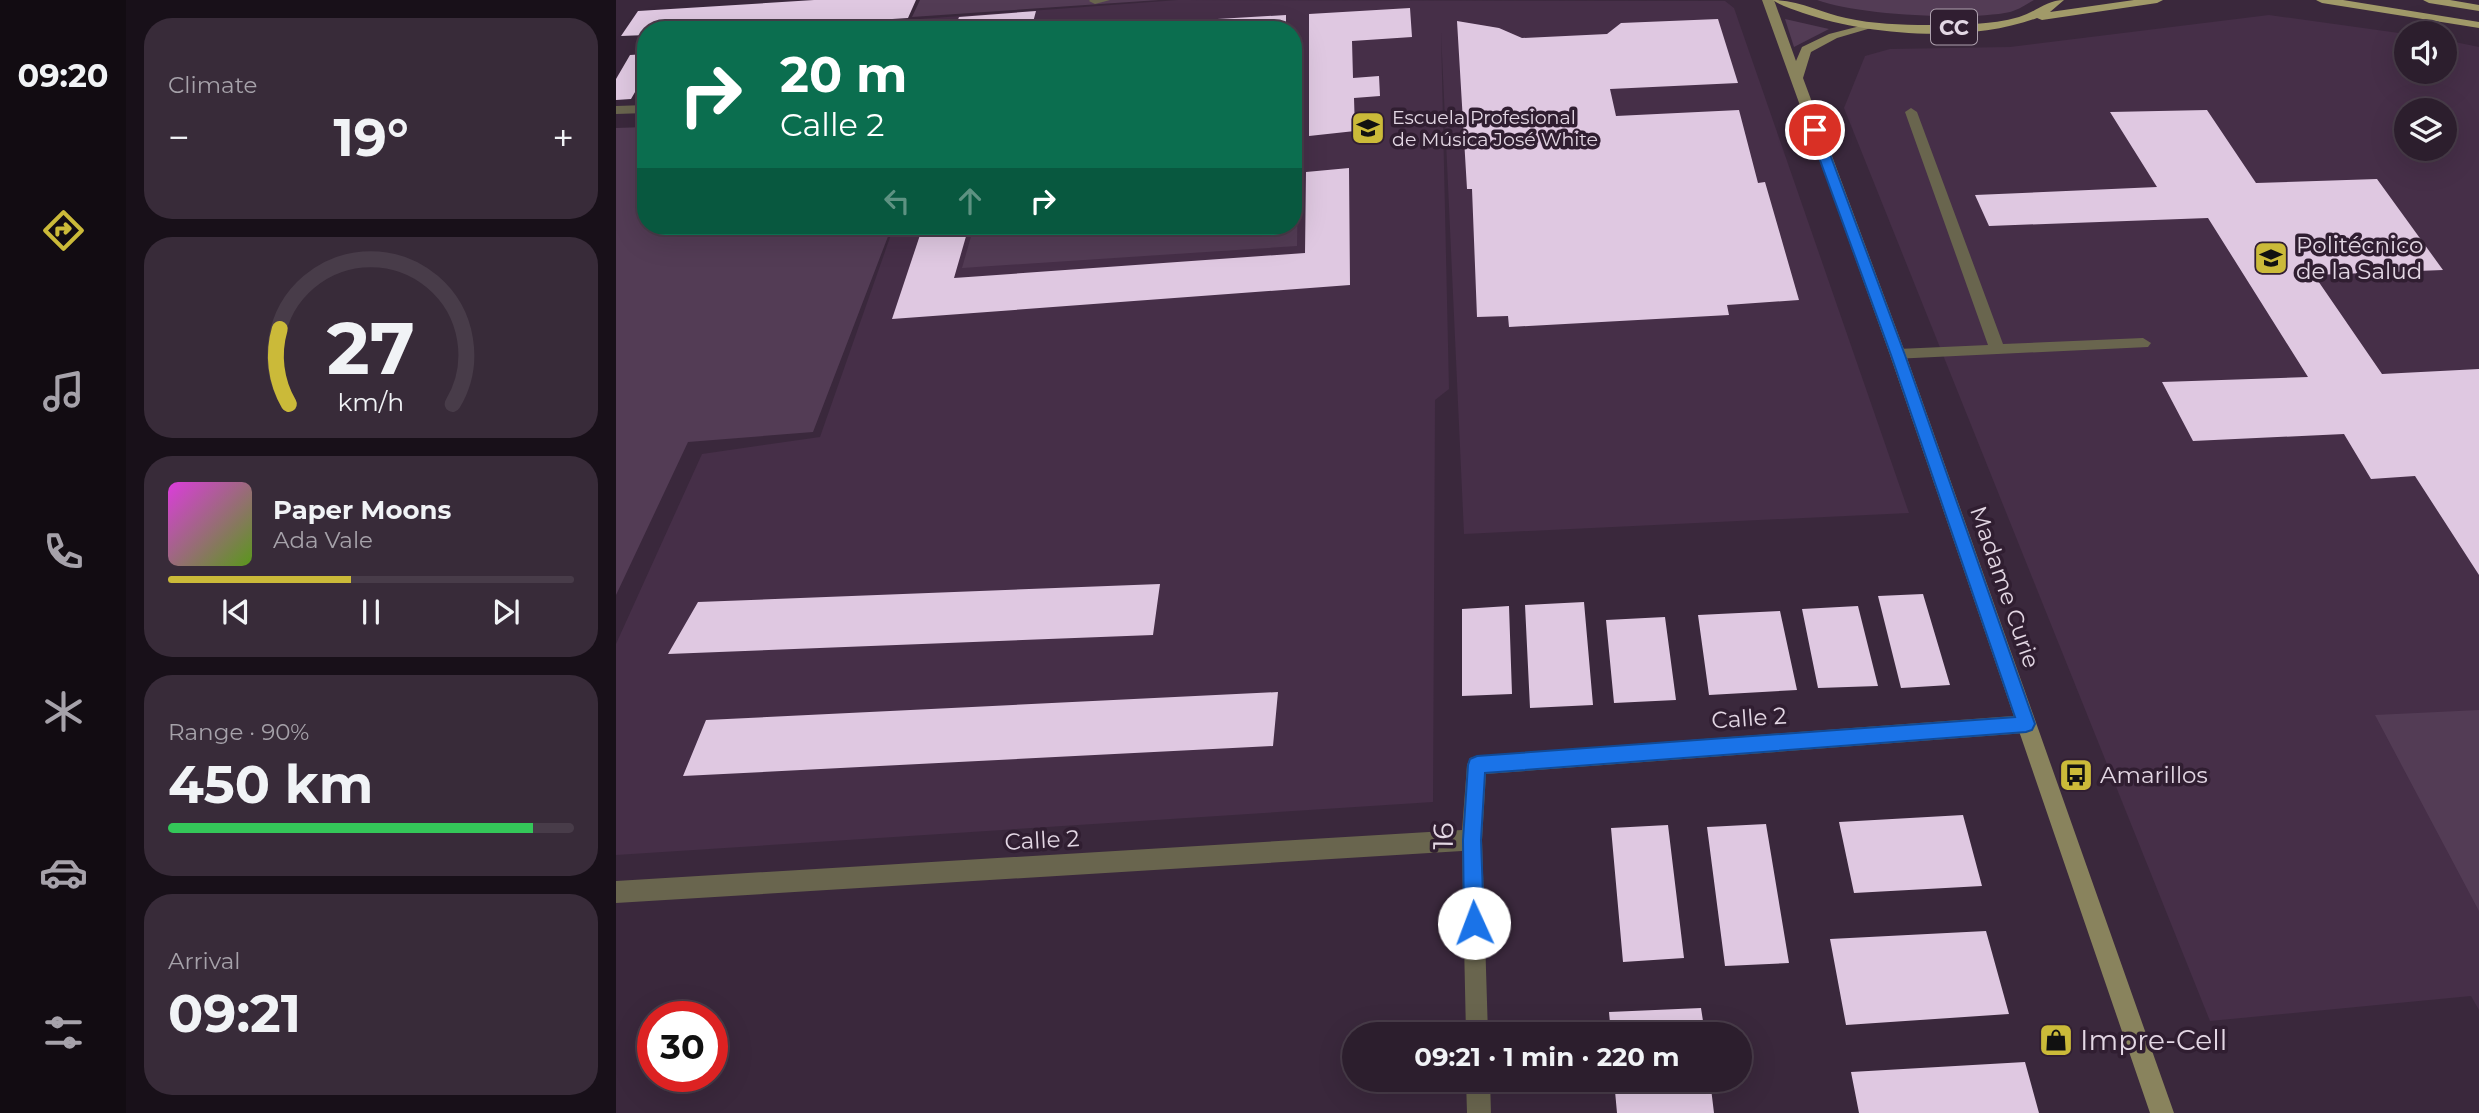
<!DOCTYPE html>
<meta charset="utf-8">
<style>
body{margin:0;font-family:Montserrat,sans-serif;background:#382b39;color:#f1f3f6;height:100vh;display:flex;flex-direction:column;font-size:26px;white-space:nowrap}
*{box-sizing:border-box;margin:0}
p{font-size:23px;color:#a6a2aa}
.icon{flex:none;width:38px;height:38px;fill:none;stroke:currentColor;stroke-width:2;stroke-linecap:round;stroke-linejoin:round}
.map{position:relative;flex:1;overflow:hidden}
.drawer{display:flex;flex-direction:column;gap:18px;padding:18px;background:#181019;width:490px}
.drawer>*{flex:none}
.banner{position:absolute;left:21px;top:21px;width:665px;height:214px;border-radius:28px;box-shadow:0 7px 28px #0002,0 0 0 2px #483c49;background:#0b6e4f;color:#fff;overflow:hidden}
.buttons{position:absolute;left:1778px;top:21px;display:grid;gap:14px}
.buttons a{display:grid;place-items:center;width:63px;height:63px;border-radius:50%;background:#2c1e2d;box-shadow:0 7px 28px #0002,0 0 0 2px #483c49;font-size:35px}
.speed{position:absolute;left:21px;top:1001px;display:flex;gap:14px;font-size:35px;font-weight:700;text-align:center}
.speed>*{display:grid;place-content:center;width:91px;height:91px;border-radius:50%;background:#2c1e2d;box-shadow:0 7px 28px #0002,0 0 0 2px #483c49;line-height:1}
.speed .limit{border:10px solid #d22;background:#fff;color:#111}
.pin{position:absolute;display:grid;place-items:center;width:60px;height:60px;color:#fff;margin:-30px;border:4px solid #fff;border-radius:50%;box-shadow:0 2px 7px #0007}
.me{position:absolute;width:77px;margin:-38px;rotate:358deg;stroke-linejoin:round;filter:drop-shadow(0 0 5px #0008)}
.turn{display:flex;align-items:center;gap:24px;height:147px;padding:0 28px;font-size:32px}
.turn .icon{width:91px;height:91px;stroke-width:2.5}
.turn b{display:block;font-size:49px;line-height:60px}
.lanes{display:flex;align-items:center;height:66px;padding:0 28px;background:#0003;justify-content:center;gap:35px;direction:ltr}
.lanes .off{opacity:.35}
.big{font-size:52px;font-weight:700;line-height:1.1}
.drawer .widget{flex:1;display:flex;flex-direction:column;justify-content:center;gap:10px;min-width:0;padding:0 24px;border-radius:28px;background:#382b39}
.drawer .dial{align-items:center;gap:0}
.dial svg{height:182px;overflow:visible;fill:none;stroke:#483c49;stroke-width:7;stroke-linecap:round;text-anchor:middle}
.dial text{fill:#f1f3f6;stroke:none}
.song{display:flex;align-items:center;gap:21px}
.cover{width:84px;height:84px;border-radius:10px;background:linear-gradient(135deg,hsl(300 70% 55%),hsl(90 70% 35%))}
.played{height:7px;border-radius:4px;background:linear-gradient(90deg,#cbba39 45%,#483c49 45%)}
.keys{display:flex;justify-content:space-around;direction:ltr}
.heat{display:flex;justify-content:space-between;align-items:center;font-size:38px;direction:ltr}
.charge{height:10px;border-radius:5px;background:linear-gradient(90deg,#34c759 90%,#483c49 0)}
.trip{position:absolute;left:726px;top:1022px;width:410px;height:70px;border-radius:35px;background:#2c1e2d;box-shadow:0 7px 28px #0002,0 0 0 2px #483c49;font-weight:700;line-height:70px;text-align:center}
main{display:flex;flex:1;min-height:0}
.menu{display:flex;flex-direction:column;width:126px;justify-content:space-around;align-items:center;background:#120c12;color:#a6a2aa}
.menu .icon{width:49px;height:49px}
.menu .on{color:#cbba39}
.menu b{font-size:32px;color:#f1f3f6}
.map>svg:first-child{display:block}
</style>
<main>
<nav class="menu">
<b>09:20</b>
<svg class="icon on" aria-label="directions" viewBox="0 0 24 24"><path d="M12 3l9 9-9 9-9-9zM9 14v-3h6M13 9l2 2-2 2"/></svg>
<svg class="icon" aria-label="music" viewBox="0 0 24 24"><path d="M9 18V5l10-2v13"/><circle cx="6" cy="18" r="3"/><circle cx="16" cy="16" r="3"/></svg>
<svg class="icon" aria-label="phone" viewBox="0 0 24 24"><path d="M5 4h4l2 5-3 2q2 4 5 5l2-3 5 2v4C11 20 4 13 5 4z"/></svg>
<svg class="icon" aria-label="climate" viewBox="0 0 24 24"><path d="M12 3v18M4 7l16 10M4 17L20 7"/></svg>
<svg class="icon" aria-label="car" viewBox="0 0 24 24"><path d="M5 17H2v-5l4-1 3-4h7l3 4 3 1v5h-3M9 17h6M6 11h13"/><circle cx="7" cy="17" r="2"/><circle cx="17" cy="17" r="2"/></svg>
<svg class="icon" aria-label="filters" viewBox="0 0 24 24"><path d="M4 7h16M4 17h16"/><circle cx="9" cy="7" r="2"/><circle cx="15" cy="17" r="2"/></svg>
</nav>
<section class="drawer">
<div class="widget"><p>Climate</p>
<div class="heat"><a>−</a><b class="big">19°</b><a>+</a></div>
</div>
<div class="widget dial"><svg viewBox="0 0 100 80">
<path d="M14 69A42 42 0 1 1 86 69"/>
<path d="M14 69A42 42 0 0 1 10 36" stroke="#cbba39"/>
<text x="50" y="56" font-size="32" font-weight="700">27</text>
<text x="50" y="72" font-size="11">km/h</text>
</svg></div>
<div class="widget">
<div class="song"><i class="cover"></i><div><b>Paper Moons</b><p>Ada Vale</p></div></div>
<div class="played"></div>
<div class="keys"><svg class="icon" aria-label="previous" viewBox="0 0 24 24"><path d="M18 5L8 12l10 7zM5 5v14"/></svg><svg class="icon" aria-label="pause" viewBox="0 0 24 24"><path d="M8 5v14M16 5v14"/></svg><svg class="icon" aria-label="next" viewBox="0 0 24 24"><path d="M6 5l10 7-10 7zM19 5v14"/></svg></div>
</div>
<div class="widget"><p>Range · 90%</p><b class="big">450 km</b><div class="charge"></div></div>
<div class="widget"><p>Arrival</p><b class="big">09:21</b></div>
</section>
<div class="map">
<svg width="1863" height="1113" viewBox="0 0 1863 1113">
<rect width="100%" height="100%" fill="#3a283c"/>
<path fill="#462f48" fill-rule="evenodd" d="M 562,0 L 1109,1 L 1118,8 L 1293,513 L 848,534 L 825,32 L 833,389 L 819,400 L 817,802 L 0,855 L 0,644 L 86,454 L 204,437 L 278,226 L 677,226 L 677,30 L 246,30 L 249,23 Z
M 1653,15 L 1790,34 L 1790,72 L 1829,72 L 1829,40 L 1863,47 L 1863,1010 L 1855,996 L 1594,1021 L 1228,108 L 1249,56 L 1274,49 L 1394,47 ZM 1790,110 L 1829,110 L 1829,149 L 1790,149 Z"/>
<path fill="#533c55" d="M 304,0 L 543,0 L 296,17 Z
M 1201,0 L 1418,0 C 1411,4 1402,10 1394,12 C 1353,21 1240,15 1201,0 Z
M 1169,19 L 1213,29 L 1178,47 Z
M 30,127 L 30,226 L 276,226 L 197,432 L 72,442 L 0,595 L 0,128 Z
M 677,186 L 682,186 L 681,246 L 346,268 L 358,226 L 677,226 Z
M 1863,710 L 1863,911 L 1759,715 Z"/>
<path fill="#dfc8e1" d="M 198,0 L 300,0 L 292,18 L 105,30 L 30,30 L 30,35 L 5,36 L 22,11 Z
M 794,8 L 796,37 L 736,41 L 737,78 L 763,76 L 764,96 L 738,98 L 739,131 L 693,136 L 693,14 Z
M 420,11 L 415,30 L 338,30 L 343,17 Z
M 670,15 L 670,30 L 450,30 L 450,28 Z
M 1102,19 L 1122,83 L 994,89 L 1000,116 L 1123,110 L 1142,183 L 1149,182 L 1183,300 L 1111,305 L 1113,315 L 893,327 L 892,316 L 861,317 L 856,189 L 851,189 L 841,21 L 883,28 L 906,38 L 991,34 L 1005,23 Z
M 30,54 L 30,73 L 15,99 L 0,100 L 0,79 L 14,55 Z
M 1591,110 L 1640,183 L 1761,179 L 1827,270 L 1698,275 L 1766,374 L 1863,369 L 1863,575 L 1799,476 L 1755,479 L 1728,434 L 1577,441 L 1546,382 L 1692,377 L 1592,218 L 1373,226 L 1359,195 L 1541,187 L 1494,112 Z
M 677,148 L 682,148 L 683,177 L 677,177 Z
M 733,168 L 734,285 L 276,319 L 307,226 L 353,226 L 338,278 L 689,253 L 690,172 Z
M 544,584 L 537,635 L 52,654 L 82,602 Z
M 1307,594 L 1334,685 L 1285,688 L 1262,596 Z
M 968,602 L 977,705 L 914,708 L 909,605 Z
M 893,606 L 896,694 L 846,696 L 846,609 Z
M 1242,606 L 1262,686 L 1202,688 L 1186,609 Z
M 1164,611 L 1181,690 L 1093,695 L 1082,615 Z
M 1049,617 L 1060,700 L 998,703 L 990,620 Z
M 662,692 L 657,746 L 67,776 L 90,720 Z
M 1347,815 L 1366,886 L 1238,893 L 1223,822 Z
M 1150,824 L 1173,963 L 1109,966 L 1091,827 Z
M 1052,825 L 1068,958 L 1007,962 L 995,828 Z
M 1370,931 L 1393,1014 L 1230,1025 L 1214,939 Z
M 1085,1008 L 1089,1034 L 995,1034 L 993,1012 Z
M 1409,1062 L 1423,1113 L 1243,1113 L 1235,1072 Z
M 998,1080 L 1094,1080 L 1098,1113 L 1001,1113 Z"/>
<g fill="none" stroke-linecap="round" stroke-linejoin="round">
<path fill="#69654e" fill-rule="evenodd" d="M 494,0 L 479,4 L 473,1 L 474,0 Z
M 30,105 L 30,113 L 0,114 L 0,106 Z
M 1295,108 L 1301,112 L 1387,344 L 1527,338 L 1535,343 L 1532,347 L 1277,359 L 1274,355 L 1282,349 L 1372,345 L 1289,112 Z"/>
<path fill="#69654e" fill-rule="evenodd" d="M 1410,715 L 1417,718 L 1420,724 L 1417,730 L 1410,733 L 870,774 L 866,840 L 872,1034 L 850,1034 L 846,851 L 0,903 L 0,881 L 846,830 L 851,765 L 854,758 L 861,756 Z
M 850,1080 L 874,1080 L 875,1113 L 851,1113 Z"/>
<path fill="#89835d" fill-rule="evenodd" d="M 1146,0 L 1158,0 L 1180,61 L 1186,47 L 1213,34 L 1256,23 L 1262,26 L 1221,38 L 1195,52 L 1187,78 L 1290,355 L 1558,1113 L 1534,1113 L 1274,355 Z"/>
<path fill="#a19a69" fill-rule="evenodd" d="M 1157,0 C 1183,0 1206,13 1230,18 C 1257,24 1285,25 1312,25 C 1342,25 1375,25 1403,17 C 1420,12 1431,0 1448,0 L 1434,12 L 1518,0 L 1547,0 L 1541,3 L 1426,20 L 1421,18 C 1354,43 1253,36 1187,13 C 1177,9 1165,6 1157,0 Z
M 1700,0 L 1727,0 L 1863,22 L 1863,28 L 1706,3 Z
M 1807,0 L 1834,0 L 1863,5 L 1863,11 L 1813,3 Z"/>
</g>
<path fill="#1a73e8" stroke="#114b97" stroke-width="2" d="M 1199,127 L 1205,130 L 1289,355 L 1419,724 L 1416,730 L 1410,732 L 869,773 L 865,840 L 868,923 L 865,930 L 858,933 L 851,930 L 848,923 L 847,840 L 852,765 L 854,759 L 861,756 L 1399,717 L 1275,355 L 1193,130 Z"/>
<defs>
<g id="school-square" transform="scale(1.75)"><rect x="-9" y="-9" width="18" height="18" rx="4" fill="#cbba39" stroke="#301e31"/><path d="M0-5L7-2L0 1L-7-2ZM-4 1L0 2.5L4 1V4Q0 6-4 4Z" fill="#111"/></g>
<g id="university-square" transform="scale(1.75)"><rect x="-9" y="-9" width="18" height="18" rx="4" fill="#cbba39" stroke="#301e31"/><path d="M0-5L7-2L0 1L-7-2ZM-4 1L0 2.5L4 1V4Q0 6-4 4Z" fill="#111"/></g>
<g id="bus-square" transform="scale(1.75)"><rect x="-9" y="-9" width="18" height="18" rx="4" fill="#cbba39" stroke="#301e31"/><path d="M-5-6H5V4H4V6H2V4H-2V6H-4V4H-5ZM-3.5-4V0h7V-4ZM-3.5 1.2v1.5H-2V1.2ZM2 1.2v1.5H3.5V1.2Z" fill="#111"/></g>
<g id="shop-square" transform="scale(1.75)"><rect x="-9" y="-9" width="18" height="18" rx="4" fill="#cbba39" stroke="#301e31"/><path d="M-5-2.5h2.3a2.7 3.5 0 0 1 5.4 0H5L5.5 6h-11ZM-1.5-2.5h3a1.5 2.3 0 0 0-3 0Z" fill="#111"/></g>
</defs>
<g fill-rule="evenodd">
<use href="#school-square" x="752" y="128"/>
<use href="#university-square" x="1655" y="258"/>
<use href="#bus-square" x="1460" y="775"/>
<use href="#shop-square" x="1440" y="1040"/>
</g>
<g text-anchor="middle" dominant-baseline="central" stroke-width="7" stroke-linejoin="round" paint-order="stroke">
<g font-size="19" fill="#e3d7e4" stroke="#301e31" text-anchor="start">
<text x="776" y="117">Escuela Profesional<tspan x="776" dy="22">de Música José White</tspan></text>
</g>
<rect fill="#301e31" stroke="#ada0ae" stroke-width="2" x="1315" y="9.5" width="46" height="35" rx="5"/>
<g font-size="21" font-weight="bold" fill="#e3d7e4">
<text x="1338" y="27">CC</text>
</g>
<g font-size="23" fill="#e3d7e4" stroke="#301e31" text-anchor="start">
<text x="1680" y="245">Politécnico<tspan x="1680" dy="26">de la Salud</tspan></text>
<text x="1484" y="775">Amarillos</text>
</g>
<g font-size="23" fill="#e3d7e4" stroke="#301e31">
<text transform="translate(1389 587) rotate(71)">Madame Curie</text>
<text transform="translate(1133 718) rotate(-4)">Calle 2</text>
<text transform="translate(426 840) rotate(-3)">Calle 2</text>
</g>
<g font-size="28" fill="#e3d7e4" stroke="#301e31">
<text transform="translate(827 836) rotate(-89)">16</text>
</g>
<g font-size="28" fill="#e3d7e4" stroke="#301e31" text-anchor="start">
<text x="1464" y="1040">Impre-Cell</text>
</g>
</g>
</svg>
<div class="buttons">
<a><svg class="icon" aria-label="sound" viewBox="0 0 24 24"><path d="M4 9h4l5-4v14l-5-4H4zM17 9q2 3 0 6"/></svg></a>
<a><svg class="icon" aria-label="layers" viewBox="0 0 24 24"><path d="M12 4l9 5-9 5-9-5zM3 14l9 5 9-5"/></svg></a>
</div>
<div class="speed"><div class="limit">30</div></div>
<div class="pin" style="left:1199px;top:130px;background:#d93025"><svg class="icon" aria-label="arrive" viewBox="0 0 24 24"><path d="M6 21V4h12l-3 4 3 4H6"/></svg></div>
<svg class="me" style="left:858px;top:923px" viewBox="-20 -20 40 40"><circle r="19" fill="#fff"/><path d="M0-13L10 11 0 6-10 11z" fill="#1a73e8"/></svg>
<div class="trip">09:21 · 1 min · 220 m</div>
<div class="banner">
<div class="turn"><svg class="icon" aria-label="right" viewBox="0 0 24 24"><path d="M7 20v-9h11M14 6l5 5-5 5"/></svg><div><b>20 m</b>Calle 2</div></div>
<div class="lanes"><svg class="icon off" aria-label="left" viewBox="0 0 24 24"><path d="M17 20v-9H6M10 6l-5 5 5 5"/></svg><svg class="icon off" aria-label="ahead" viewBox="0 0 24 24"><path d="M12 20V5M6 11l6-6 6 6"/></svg><svg class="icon" aria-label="right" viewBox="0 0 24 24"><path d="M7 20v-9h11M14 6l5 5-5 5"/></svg></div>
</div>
</div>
</main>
